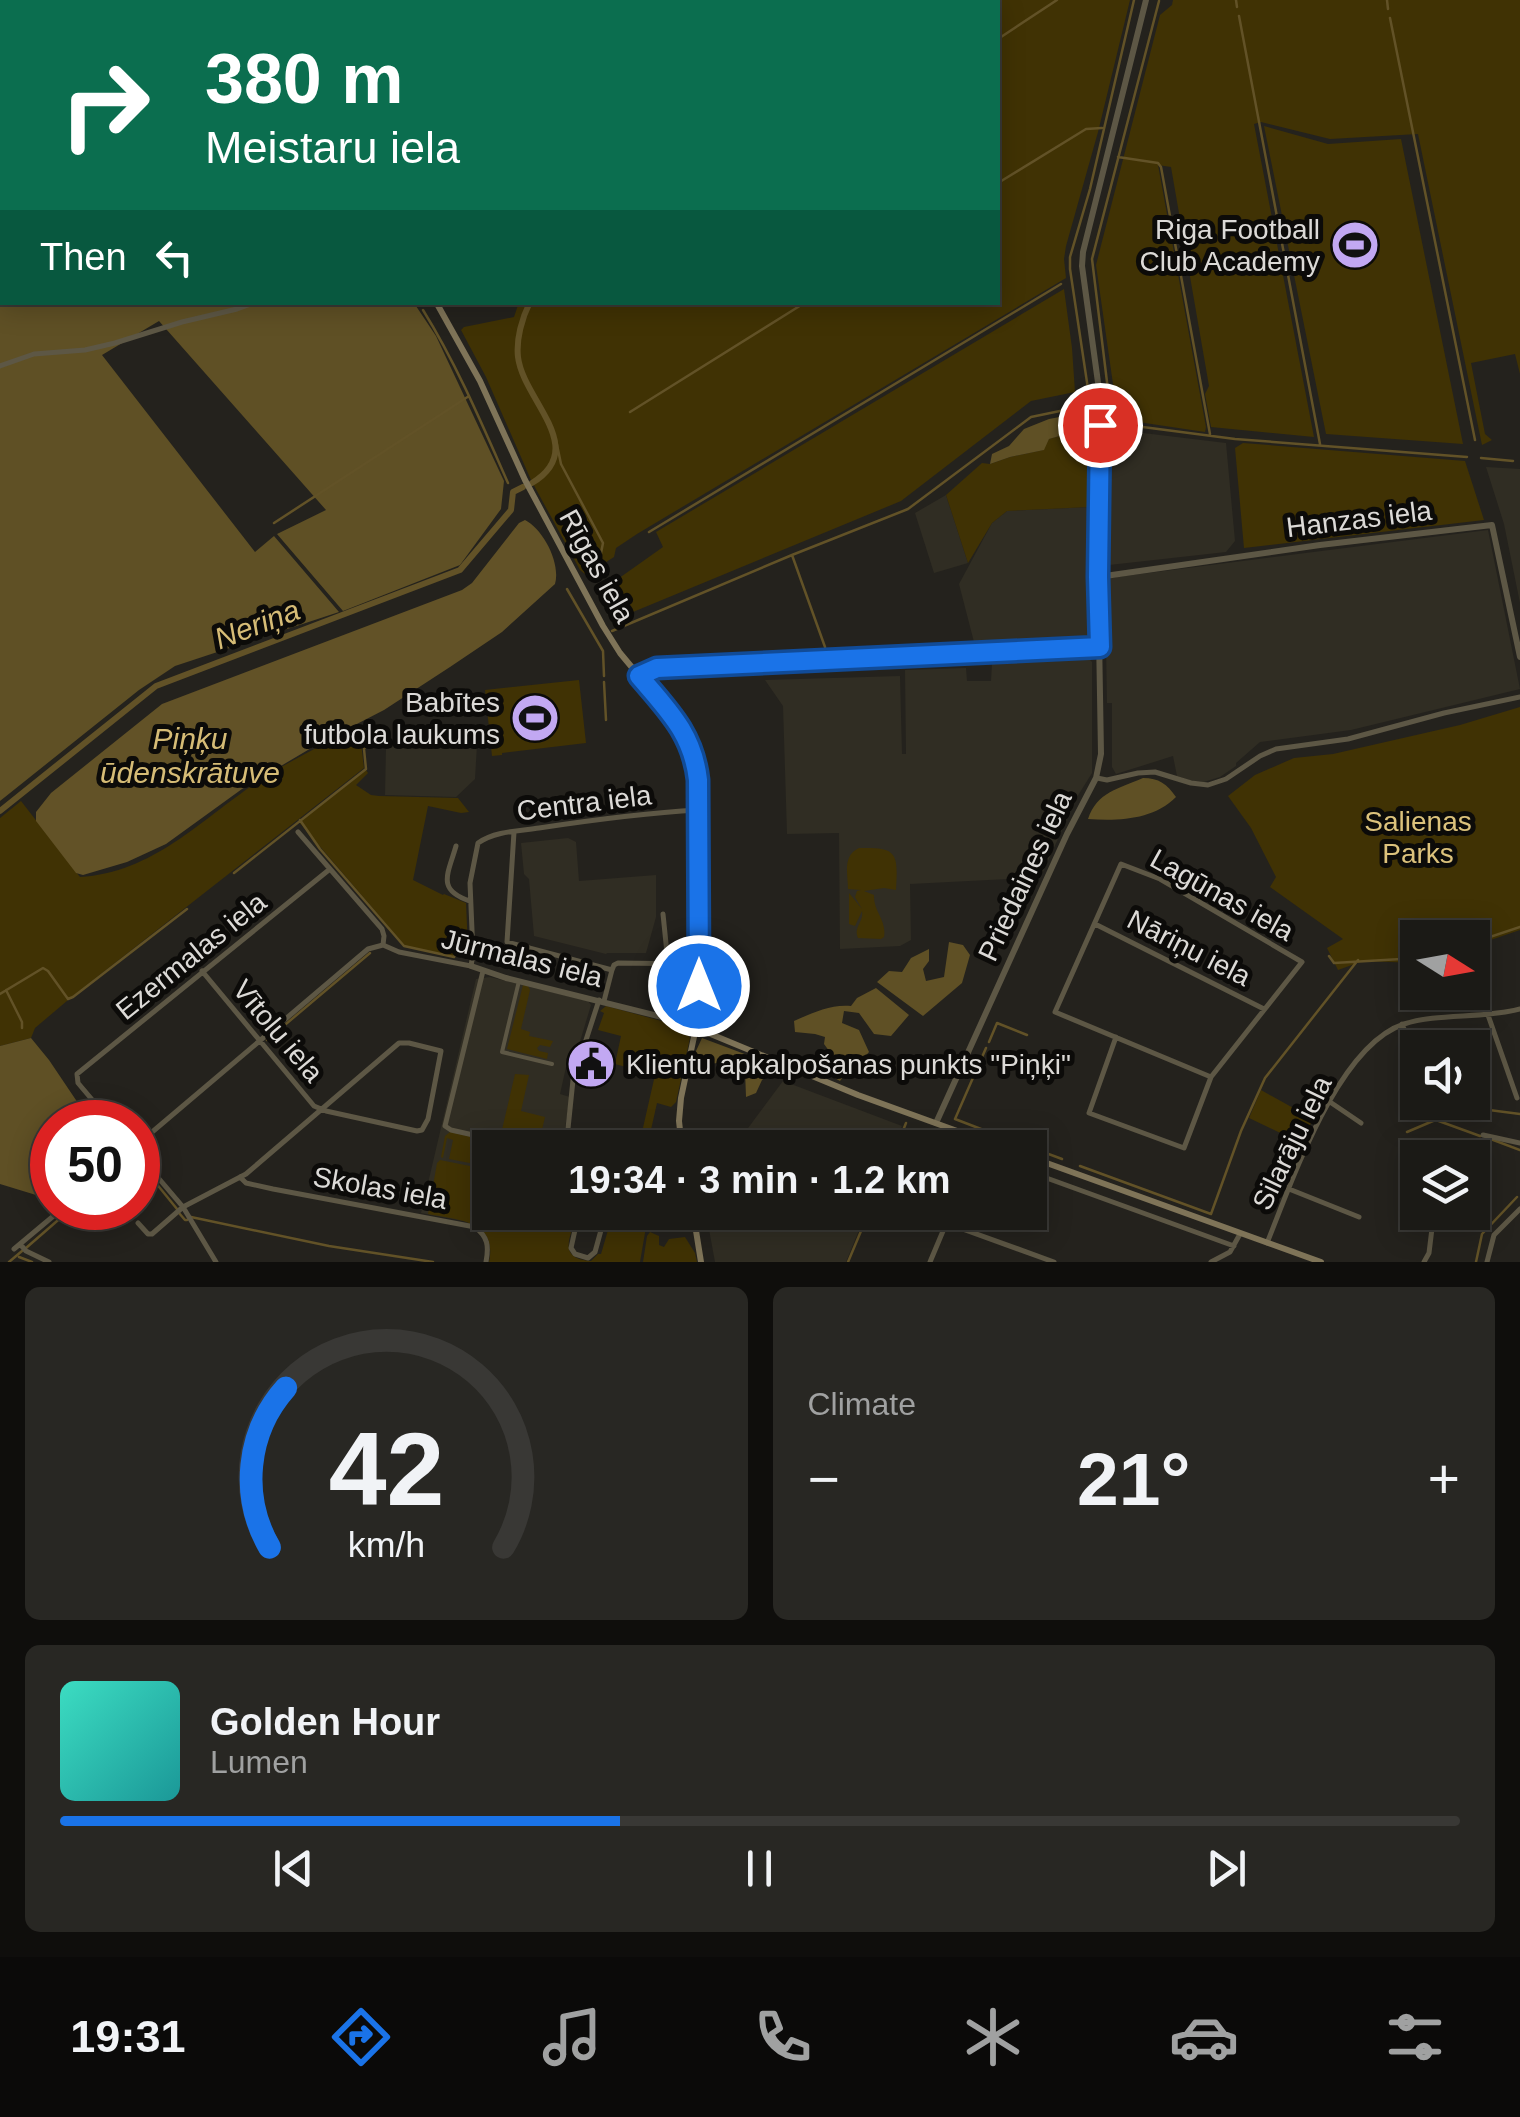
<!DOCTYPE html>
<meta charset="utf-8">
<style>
body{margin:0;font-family:Arial,sans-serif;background:#282723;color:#f1f3f6;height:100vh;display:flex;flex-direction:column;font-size:38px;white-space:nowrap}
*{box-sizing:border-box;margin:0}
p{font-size:32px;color:#a0a1a1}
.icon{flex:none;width:55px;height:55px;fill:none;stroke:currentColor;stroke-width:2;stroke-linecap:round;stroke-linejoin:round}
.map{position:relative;height:1262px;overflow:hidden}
.drawer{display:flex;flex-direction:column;gap:25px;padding:25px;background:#0f0e0c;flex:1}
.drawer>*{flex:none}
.banner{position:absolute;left:0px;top:0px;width:1000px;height:305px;box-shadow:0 5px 25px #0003,0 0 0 2px #393835;background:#0b6e4f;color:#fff;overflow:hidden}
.needle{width:65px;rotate:101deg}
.tools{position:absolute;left:1400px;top:920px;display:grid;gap:20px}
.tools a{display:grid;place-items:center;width:90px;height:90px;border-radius:0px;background:#1b1a16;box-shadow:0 5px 25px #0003,0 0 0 2px #393835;font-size:50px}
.speed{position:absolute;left:30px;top:1100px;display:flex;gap:20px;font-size:50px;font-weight:700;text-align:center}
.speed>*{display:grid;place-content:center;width:130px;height:130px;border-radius:50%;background:#1b1a16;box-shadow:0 5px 25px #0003,0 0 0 2px #393835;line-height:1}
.speed .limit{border:15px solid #d22;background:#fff;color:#111}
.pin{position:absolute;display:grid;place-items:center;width:85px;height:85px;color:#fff;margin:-42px;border:5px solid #fff;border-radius:50%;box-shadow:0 2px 10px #0007}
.me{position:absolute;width:110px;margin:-55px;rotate:0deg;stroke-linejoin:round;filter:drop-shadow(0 0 8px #0008)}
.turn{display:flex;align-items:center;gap:35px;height:210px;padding:0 40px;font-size:45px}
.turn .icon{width:130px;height:130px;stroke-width:2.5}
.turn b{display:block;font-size:70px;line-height:85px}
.then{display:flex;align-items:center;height:95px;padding:0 40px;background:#0003;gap:20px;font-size:38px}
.big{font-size:75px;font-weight:700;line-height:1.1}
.drawer .card{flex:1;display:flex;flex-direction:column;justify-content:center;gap:15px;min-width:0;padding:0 35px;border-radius:15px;background:#282723}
.drawer .dial{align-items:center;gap:0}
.dial svg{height:260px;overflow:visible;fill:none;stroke:#393835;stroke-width:7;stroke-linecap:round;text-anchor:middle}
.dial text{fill:#f1f3f6;stroke:none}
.song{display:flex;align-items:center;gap:30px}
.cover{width:120px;height:120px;border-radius:15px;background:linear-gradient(135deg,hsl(170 70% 55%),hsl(180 70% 35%))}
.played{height:10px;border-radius:5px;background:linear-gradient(90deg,#1a73e8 40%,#393835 40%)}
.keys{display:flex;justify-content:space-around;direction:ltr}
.heat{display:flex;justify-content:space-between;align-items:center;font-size:55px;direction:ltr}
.drawer .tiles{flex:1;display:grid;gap:25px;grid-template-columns:1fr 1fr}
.card:last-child{grid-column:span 2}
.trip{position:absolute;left:472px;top:1130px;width:575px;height:100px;border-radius:0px;background:#1b1a16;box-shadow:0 5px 25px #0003,0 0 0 2px #393835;font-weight:700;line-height:100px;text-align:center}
.menu{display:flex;height:160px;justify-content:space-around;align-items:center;background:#0b0a09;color:#a0a1a1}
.menu .icon{width:70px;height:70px}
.menu .on{color:#1a73e8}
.menu b{font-size:45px;color:#f1f3f6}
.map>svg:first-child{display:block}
</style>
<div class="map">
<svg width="1520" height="1262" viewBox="0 0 1520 1262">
<rect width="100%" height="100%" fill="#24221d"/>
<path fill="#302d23" d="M 1110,429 L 1226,443 L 1235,541 L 1226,552 L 1109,565 L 1107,447 Z
M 1486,467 L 1520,469 L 1520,603 L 1504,524 Z
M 946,495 L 968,563 L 934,573 L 915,513 Z
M 1089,507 L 1088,643 L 982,649 L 974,642 L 959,584 L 992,523 L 1007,511 Z
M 1488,530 L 1520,689 L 1351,730 L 1260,742 L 1236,763 L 1236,766 L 1220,777 L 1204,782 L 1192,781 L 1177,776 L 1173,756 L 1116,774 L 1112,767 L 1112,703 L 1107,703 L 1106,644 L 1111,643 L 1110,636 L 1106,636 L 1103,584 L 1109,578 Z
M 1088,658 L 1092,662 L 1092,773 L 1077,797 L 1042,874 L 1028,878 L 910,884 L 911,940 L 900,946 L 840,949 L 839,833 L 787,834 L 783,706 L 765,680 L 900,676 L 902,754 L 906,754 L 905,670 L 966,668 L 967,681 L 991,681 L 992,664 L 1012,664 L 1011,662 L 1020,660 Z
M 467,725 L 478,727 L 475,779 L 456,797 L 385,795 L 386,747 L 407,730 Z
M 568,838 L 576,842 L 579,881 L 656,875 L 656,917 L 646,953 L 607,953 L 606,954 L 534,936 L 529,879 L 524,874 L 521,843 Z
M 490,977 L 588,1001 L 591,1005 L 572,1068 L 566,1067 L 560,1094 L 570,1097 L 562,1147 L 490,1148 L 490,1212 L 485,1232 L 475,1223 L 421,1213 L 476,979 Z
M 783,1081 L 902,1126 L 893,1147 L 734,1147 Z
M 706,1213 L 866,1213 L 846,1262 L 715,1262 Z"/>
<path fill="#403204" d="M 815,0 L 1130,0 L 1098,132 L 1066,246 L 1064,259 L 1066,278 L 637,534 L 616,548 L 614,557 L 586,575 L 580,570 L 531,480 L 486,377 L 461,330 L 464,327 L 514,317 L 519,302 L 998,302 L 998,2 L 812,2 Z
M 1173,0 L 1520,0 L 1520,374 L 1515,354 L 1471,363 L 1485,434 L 1492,440 L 1482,445 L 1418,134 L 1330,139 L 1261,122 L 1254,124 L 1314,437 L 1211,427 L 1205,394 L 1209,386 L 1171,167 L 1158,165 L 1206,427 L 1205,432 L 1118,419 L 1096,265 L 1160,15 L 1172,5 Z
M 1264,126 L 1328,144 L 1401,139 L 1463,444 L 1326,434 Z
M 1064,289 L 1072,348 L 1075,392 L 1031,401 L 901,501 L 633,612 L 615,581 L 663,547 L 656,532 Z
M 1088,428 L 1089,507 L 1007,511 L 992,523 L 968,563 L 946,495 L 982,463 L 990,464 L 1010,457 L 1043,450 L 1049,439 Z
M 1243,443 L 1465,461 L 1484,520 L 1244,548 L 1235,448 Z
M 579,680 L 586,743 L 502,753 L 502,755 L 492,756 L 485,690 Z
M 1520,707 L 1520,930 L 1473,946 L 1472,938 L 1418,938 L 1417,963 L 1363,961 L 1338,970 L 1327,948 L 1343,939 L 1270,887 L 1276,877 L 1251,828 L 1228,796 L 1255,775 L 1294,758 L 1333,754 L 1460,725 Z
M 359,725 L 364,768 L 74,995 L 35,1028 L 31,1038 L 0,1046 L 0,818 L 21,801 L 80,877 C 156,872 203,817 263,778 C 293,759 327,743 359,725 Z
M 366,770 L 368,773 L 356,785 L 371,795 L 379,796 L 458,798 L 469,812 L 461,813 L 428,806 L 413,880 L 443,895 L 444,894 L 466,903 L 468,949 L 464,949 L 452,957 L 405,946 L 299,822 Z
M 859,848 C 898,847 898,853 896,890 L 884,888 L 864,891 L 874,895 C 873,911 887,920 884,937 L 881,939 L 858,938 C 853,927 864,922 862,911 L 855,926 L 849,924 L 849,893 L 862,909 L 855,897 L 857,891 L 861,890 L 848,889 C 848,874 842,856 859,848 Z
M 523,985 L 528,986 L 530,990 L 521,1029 L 530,1032 L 529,1036 L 553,1041 L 550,1047 L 540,1045 L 537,1048 L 539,1051 L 548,1053 L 547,1059 L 507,1049 Z
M 606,1006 L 684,1027 L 690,1038 L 676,1102 L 671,1107 L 657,1103 L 648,1143 L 640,1141 L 655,1075 L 615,1064 L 621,1036 L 598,1030 L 604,1013 L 600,1011 Z
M 515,1074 L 529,1075 L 521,1111 L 545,1117 L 538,1147 L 482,1136 L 483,1131 L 501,1134 Z
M 1261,1090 L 1313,1119 L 1301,1143 L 1249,1118 Z
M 450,1132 L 498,1143 L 499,1147 L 489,1146 L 485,1166 L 449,1159 L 453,1140 L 447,1138 L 443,1158 L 441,1157 L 445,1136 Z
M 440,1160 L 490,1170 L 490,1212 L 577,1213 C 571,1237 556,1258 591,1261 L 598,1254 L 601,1254 L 613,1213 L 645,1213 L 646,1227 L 640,1262 L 489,1262 C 498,1220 457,1220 428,1214 L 437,1163 Z
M 650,1232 L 659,1236 L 659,1245 L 664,1247 L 669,1239 L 685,1237 L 695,1253 L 697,1262 L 643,1262 L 647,1236 Z"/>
<path fill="#5f5025" d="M 0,0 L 78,0 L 81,2 L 2,2 L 2,302 L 414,303 L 436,336 L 504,481 L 501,509 L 460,565 L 343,611 L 277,534 L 326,510 L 159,321 L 102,355 L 255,552 L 274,536 L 339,612 L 175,666 L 139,690 L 0,801 Z
M 1086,412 L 1088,428 L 1049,439 L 1044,450 L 1010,457 L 990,464 L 992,454 L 1009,446 L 1024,429 L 1049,419 Z
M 1143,778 C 1159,778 1167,784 1176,797 C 1153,820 1119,821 1088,819 C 1097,792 1118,789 1143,778 Z
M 949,942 L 963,945 L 970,955 L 962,983 L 923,1016 L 877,982 L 889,971 L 902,972 L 911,958 L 929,949 L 929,961 L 923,969 L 926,981 L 944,977 Z
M 876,988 L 909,1015 L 891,1036 L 874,1034 L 859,1013 L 844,1011 L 842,1023 L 859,1030 L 869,1052 C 860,1063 848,1070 840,1081 L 815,1067 L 832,1055 L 824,1044 L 825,1037 L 815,1034 L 795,1032 L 794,1021 C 812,1013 831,1004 851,1006 L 857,998 Z
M 31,1038 L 49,1060 L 82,1109 L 69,1122 L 52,1122 C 52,1155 56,1167 36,1195 L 0,1184 L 0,1046 Z
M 702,1038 L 769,1063 L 772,1071 L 762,1080 L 756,1093 L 746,1097 L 745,1070 L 729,1074 L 718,1063 L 698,1065 L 696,1051 Z"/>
<path fill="#625227" d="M 525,520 C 543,529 561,563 555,584 L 502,632 L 450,667 L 384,710 L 318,744 L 242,789 L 166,844 L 127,862 L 83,875 L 76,873 L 36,821 L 36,812 L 51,793 L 162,704 L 462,590 L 472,583 L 519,523 Z"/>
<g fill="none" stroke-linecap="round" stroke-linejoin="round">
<path stroke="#625227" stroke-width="2.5" d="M 1236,0 L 1237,7
M 1387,0 L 1388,9
M 1159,1 L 1092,259 L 1112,423 L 1235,439 L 1467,457
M 1239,16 L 1320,444
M 1390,18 L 1475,440
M 998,39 L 1057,0
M 1118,157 L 1158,163 L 1161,167 L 1210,434
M 998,183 L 1086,129 L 1102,128
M 0,251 L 2,249
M 423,310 C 457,365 482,424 508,483
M 1088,389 L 1070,269 L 1070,257 L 1090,189 L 1134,0
M 630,412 L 806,302
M 556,440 L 561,464 L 603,543 L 600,558 L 587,568
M 1481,458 L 1513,461
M 274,523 L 469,396
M 649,532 L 1061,284
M 792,555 L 825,647
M 567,589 L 603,651 L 604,676
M 612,631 L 792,555 L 908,509 L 1031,417 L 1089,405 L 1091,427 L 1090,640
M 604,682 L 606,720
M 300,820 L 320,849 L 404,946 L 454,957 L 462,946
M 234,873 L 366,769 L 364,749 L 368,744
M 1472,943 L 1520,927
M 1329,956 L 1334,963 L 1418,958
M 6,990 L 22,1022 L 22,1028
M 0,994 L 43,968 L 48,971 L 68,999 L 73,997 L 187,909
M 267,1040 L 370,953
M 989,1042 L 997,1023 L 1027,1035
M 986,1048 L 955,1119 L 994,1134
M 1436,1120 L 1480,1136
M 1407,1132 L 1466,1107 L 1520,1114
M 1003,1137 L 1062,1159
M 1488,1138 L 1520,1150
M 896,1148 L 906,1123
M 138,1161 L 177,1209
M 1080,1166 L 1211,1214 L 1241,1131 L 1265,1078 L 1358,960
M 179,1213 L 185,1220 L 187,1220
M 191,1217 L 329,1246 L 433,1262
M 26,1248 L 72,1208
M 19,1257 L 32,1262
M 9,1262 L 22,1251
M 848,1262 L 869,1212
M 1476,1262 L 1482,1234 L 1517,1197"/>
<path stroke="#625227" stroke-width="6" d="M 806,2 L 809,0
M 530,302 C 522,318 516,339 518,357 C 523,400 590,448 532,483
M 0,811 L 156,686 L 460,570 L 511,510 L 513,492 L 523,487"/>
<path stroke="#5d5745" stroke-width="4" d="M 519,981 L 502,1052 L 552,1064"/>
<path stroke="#5d5745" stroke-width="5" d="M 419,302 L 431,302
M 0,366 L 34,354 L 85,350 L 115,343 L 182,322 L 237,309 L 256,302
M 1097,778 L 1107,780 L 1138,773 L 1155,772 L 1191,783 L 1208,785 L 1226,779 L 1260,756 L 1276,749 L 1348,739 L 1444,713 L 1520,697
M 298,832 L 382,929 L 384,936 L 383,945
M 514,832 L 507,942 L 612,970 L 604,1001
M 456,846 C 448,874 436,890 470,901
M 663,914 L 668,963
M 1095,924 L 1264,1009
M 612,970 L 614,965 L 618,963 L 699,964
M 483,971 L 445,1126 L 451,1130 L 531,1148
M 1488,1015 L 1517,1098
M 1402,1024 L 1418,1064
M 1116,1037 L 1089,1113 L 1184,1148 L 1211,1077 L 1302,962 L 1160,879 L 1121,864 L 1055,1012 L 1211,1077
M 1330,1102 L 1361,1123
M 111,1122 L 78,1083 L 77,1074 L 330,869
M 1483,1135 L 1520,1143
M 138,1144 L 368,949 L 383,945 L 399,952 L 471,966 L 473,954 L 470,883 L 478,843 C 495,831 519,831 539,828 C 592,820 645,813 698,810
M 566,1148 L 573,1080 L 599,1000
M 138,1154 L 183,1207 L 216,1262
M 1030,1172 L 1234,1246
M 240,1177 L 246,1183 L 273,1189 L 475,1227 C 488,1237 489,1246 486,1262
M 1289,1189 L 1359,1217
M 579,1212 L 571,1248 L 575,1254 L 588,1258 L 595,1252 L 606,1212
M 138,1223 L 148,1234 L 152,1234 L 183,1207 L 246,1174 L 399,1043 L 409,1043 L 441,1051 L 428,1119 L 422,1130 L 417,1131 L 326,1111 L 314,1106 L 202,971
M 946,1223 L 1054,1262
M 1267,1243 C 1292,1182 1337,1046 1404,1024 C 1438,1013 1483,1019 1520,1009
M 20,1244 L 26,1251 L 49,1262
M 14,1249 L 63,1208
M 930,1262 L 951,1212
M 1211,1262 L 1230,1252 L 1240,1234
M 1424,1262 L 1429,1253 L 1434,1212
M 1487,1262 L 1494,1235 L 1520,1209"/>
<path stroke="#5d5745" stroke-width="6" d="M 655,2 L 656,0
M 1098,577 L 1320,545 L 1492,525 L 1520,657
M 639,676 L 661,668 L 1100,647
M 471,966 L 506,978 L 682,1022 L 696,1028
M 936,1123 L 1067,834 L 1096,778 L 1101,754 L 1098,577 L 1100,397 L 1082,266 L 1083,252 L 1146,0"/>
<path stroke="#7f7458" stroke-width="6" d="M 208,0 L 210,2
M 436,302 L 480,381 L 525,480 L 603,626 L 620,653 L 670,713 L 686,736 L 695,761 L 698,780 L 698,1018 L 681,1098 L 679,1121 L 682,1148
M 696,1028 L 858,1095 L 1004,1148
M 1030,1157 L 1321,1262
M 693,1212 L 701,1262"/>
</g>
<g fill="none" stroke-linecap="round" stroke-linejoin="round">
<g stroke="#114b97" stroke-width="25">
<path id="route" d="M 699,986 L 698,780 C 693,734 668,710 639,676 L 657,668 L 1100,647 L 1098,577 L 1100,425"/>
</g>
<use href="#route" stroke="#1a73e8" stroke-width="18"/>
</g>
<defs>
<g id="stadium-disc" transform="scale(2.5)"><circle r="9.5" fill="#c2a8f2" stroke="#0c0b09"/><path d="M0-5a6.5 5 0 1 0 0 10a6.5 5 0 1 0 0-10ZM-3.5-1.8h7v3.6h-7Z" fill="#111"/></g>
<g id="civic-disc" transform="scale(2.5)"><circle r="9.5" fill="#c2a8f2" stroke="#0c0b09"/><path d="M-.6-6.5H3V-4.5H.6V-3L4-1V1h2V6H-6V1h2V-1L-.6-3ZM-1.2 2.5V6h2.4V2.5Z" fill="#111"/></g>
</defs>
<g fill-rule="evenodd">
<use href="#stadium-disc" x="1355" y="245"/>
<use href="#stadium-disc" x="535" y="718"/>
<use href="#civic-disc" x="591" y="1064"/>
</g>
<g text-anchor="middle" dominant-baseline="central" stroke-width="10" stroke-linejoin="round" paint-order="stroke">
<g font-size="28" fill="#dcdad7" stroke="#0c0b09" text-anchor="end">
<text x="1320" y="229">Riga Football<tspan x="1320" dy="32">Club Academy</tspan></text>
<text x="500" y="702">Babītes<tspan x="500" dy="32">futbola laukums</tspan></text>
<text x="626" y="1064" text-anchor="start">Klientu apkalpošanas punkts "Piņķi"</text>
</g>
<g font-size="28" fill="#dcdad7" stroke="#0c0b09">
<text transform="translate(1359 519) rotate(-7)">Hanzas iela</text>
<text transform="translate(597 566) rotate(61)">Rīgas iela</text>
<text transform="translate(584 803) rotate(-7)">Centra iela</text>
<text transform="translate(1025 876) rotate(-65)">Priedaines iela</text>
<text transform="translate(1222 895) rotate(29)">Lagūnas iela</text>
<text transform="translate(1189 948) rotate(27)">Nāriņu iela</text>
<text transform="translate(191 956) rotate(-39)">Ezermalas iela</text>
<text transform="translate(522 958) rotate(14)">Jūrmalas iela</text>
<text transform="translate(278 1031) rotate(50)">Vītolu iela</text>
<text transform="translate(1292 1143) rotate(-64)">Silarāju iela</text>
<text transform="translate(380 1188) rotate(10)">Skolas iela</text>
</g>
<g font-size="28" fill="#dcc27c" stroke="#0c0b09">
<text x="1418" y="821">Salienas<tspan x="1418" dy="32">Parks</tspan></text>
</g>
<g font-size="30" font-style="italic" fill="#d6bc76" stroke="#0c0b09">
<text transform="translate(257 624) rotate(-21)">Neriņa</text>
<text x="190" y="738">Piņķu<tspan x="190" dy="34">ūdenskrātuve</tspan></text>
</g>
</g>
</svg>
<div class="tools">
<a><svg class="needle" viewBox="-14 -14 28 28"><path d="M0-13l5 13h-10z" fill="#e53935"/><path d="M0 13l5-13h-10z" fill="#a0a1a1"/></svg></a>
<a><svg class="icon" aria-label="sound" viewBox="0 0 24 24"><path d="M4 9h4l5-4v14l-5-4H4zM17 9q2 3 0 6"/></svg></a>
<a><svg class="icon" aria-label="layers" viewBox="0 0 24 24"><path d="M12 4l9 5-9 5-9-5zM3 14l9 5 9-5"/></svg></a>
</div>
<div class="speed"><div class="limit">50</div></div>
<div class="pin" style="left:1100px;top:425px;background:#d93025"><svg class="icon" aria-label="arrive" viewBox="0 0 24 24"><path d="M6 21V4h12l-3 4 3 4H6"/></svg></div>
<svg class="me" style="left:699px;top:986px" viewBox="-20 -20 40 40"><circle r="17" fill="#1a73e8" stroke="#fff" stroke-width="3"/><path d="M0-11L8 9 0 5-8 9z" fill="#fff"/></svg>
<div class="trip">19:34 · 3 min · 1.2 km</div>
<div class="banner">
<div class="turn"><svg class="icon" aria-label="right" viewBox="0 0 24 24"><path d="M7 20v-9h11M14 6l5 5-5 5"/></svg><div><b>380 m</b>Meistaru iela</div></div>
<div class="then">Then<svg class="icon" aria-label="left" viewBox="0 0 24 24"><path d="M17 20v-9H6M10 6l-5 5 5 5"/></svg></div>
</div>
</div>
<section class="drawer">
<div class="tiles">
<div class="card dial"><svg viewBox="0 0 100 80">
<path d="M14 69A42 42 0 1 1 86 69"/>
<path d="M14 69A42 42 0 0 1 19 20" stroke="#1a73e8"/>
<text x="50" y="56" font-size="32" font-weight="700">42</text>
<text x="50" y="72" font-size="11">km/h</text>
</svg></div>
<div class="card"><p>Climate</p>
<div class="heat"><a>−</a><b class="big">21°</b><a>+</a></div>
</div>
<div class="card">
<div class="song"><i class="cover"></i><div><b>Golden Hour</b><p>Lumen</p></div></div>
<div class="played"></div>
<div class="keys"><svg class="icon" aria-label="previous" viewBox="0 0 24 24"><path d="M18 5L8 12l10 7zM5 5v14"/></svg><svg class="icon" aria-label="pause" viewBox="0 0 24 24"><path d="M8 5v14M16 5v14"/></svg><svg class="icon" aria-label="next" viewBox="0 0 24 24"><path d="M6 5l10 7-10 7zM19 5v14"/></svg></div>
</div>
</div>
</section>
<nav class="menu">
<b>19:31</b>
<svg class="icon on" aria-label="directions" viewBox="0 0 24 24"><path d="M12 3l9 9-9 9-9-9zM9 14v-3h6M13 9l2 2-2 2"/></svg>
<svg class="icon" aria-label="music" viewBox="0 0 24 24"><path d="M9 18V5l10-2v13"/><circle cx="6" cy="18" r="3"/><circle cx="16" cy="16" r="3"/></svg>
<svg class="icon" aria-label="phone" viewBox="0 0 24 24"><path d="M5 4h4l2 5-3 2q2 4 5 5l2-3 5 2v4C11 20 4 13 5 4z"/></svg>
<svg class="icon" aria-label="climate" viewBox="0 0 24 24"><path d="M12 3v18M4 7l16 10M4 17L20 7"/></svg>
<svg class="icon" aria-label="car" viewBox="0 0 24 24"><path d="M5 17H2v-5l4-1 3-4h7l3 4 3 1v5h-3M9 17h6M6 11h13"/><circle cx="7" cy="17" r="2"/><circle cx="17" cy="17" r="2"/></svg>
<svg class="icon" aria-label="filters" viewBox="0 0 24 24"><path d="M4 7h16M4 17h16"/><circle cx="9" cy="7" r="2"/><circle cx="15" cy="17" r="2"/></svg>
</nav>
